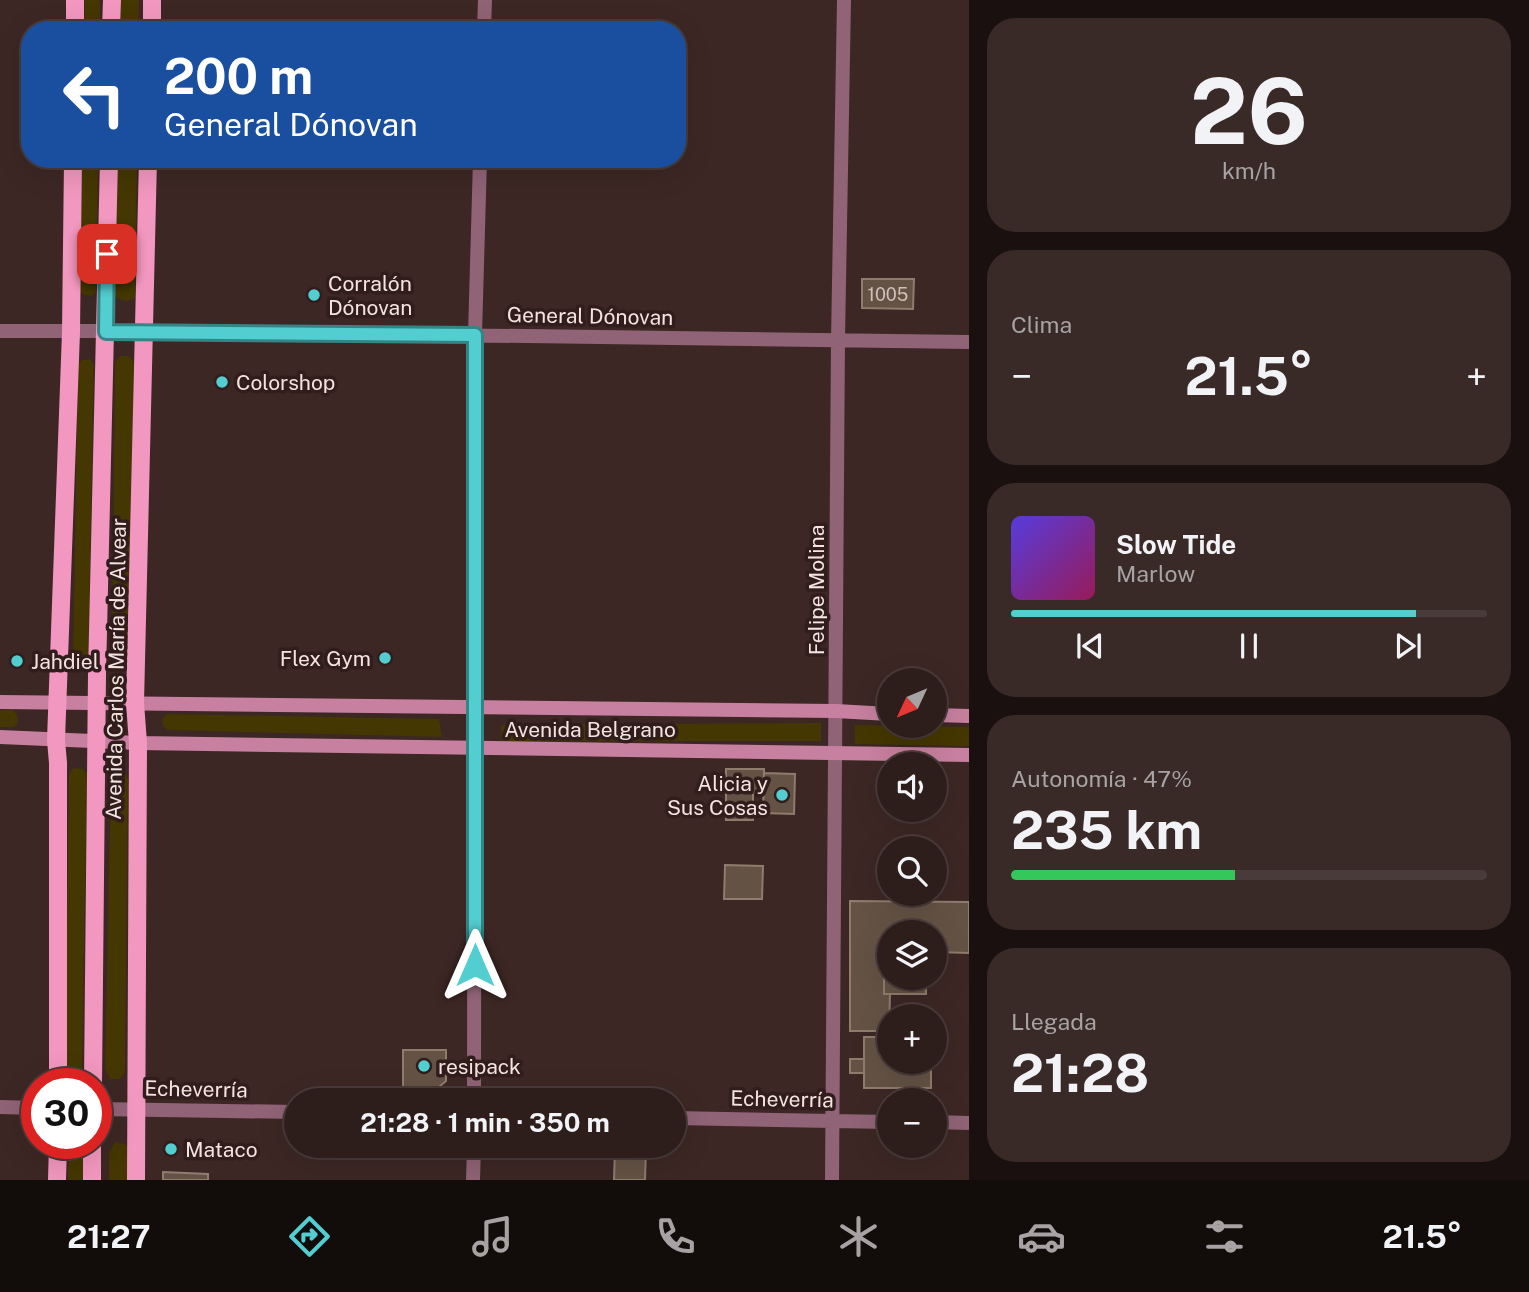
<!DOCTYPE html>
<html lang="es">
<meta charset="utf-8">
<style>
body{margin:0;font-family:"Public Sans",sans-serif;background:#392a28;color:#f1f3f6;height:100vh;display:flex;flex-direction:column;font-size:26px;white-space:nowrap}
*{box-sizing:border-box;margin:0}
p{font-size:23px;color:#a7a2a3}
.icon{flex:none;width:38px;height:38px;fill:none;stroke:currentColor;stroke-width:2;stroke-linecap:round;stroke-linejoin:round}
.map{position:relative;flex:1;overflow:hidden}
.sheet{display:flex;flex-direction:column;gap:18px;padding:18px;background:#19100f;width:560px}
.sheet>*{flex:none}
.guide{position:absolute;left:21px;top:21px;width:665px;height:147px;border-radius:28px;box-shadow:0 7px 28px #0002,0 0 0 2px #483b3a;background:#1a4fa0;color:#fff;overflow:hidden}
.needle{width:46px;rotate:226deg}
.tools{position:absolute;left:877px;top:668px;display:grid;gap:14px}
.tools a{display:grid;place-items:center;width:70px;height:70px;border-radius:50%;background:#2d1d1b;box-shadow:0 7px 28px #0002,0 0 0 2px #483b3a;font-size:35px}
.speed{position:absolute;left:21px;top:1068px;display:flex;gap:14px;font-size:35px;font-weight:700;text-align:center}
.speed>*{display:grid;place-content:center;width:91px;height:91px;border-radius:50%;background:#2d1d1b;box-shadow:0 7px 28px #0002,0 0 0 2px #483b3a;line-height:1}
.speed .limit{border:10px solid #d22;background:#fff;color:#111}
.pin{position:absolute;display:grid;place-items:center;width:60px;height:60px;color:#fff;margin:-30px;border-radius:14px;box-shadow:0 4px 10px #0006}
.me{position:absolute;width:77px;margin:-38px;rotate:0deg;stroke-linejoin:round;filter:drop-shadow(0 0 5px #0008)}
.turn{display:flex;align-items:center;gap:24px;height:147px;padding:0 28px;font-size:32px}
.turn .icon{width:91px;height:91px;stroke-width:2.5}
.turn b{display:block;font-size:49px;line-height:60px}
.big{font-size:52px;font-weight:700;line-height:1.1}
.sheet .card{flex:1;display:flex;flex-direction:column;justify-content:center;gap:10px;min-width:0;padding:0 24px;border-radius:28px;background:#392a28}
.sheet .dial{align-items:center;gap:0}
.dial b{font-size:91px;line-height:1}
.song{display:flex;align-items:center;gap:21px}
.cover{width:84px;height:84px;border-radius:10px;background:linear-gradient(135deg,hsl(250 70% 55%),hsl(330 70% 35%))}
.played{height:7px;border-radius:4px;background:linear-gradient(90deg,#52cdd0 85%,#483b3a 85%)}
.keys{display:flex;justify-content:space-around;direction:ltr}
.heat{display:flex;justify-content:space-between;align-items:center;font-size:38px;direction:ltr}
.charge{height:10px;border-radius:5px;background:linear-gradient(90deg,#34c759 47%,#483b3a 0)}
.trip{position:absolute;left:284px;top:1088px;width:402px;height:70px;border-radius:35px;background:#2d1d1b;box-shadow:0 7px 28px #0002,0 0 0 2px #483b3a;font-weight:700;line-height:70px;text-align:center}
.menu{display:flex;height:112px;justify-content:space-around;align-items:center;background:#120c0b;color:#a7a2a3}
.menu .icon{width:49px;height:49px}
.menu .on{color:#52cdd0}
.menu b{font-size:32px;color:#f1f3f6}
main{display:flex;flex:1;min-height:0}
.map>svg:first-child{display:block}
</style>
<main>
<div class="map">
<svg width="969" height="1180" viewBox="0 0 969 1180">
<rect width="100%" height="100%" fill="#3c2724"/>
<path fill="#443701" d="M 85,0 L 100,0 L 100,30 L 84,30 Z
M 121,0 L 139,0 L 138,30 L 120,30 Z
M 82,159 L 98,159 L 96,292 L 92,296 L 84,295 L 80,292 Z
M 117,159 L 137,159 L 135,298 C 126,302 121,302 114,295 Z
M 121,356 L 129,356 L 134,363 L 130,665 L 123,670 L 117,669 L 112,664 L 115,362 Z
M 90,359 L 94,365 L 88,662 L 84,669 L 77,668 L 73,662 L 78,364 L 82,360 Z
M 0,710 L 13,710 L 17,715 L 18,723 L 14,727 L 0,727 Z
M 167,714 L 439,719 L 442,737 L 168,730 L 163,726 L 162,719 Z
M 821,723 L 821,741 L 501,741 L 501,725 Z
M 855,725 L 969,727 L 969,746 L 855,744 Z
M 74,768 L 83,769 L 87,774 L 82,1073 L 75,1078 L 68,1077 L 65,1072 L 69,773 Z
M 124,771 L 128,778 L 125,1072 L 120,1079 L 110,1079 L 105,1069 L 111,776 Z
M 115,1142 L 125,1144 L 132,1152 L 131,1180 L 109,1180 L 109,1153 Z
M 80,1143 L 86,1146 L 85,1180 L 68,1180 L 69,1146 Z"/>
<path fill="#645345" stroke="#8f7c6d" stroke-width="2" d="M 862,279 L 914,279 L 913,309 L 862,308 Z
M 726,769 L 764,769 L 764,792 L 753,792 L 753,820 L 726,820 Z
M 764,773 L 795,774 L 794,814 L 763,813 Z
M 725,865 L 763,866 L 762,899 L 724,899 Z
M 850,901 L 969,902 L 969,953 L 936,952 L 934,933 L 889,933 L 889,938 L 884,938 L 884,994 L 890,994 L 889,1031 L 850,1031 Z
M 884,938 L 889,938 L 889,978 L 926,978 L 926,994 L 884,994 Z
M 864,1037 L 879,1037 L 879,1045 L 889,1045 L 889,1062 L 931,1062 L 931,1088 L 864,1088 Z
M 403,1050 L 446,1050 L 446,1081 L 434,1091 L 403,1090 Z
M 850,1059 L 864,1059 L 864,1073 L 850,1073 Z
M 615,1147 L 646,1148 L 645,1180 L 614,1180 Z
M 163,1172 L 208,1174 L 208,1180 L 163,1180 Z"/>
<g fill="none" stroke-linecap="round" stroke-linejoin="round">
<path stroke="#906376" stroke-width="14" d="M 484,30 L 485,0
M 0,331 L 144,331 L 969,342
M 474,1101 L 475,335 L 480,159
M 0,1107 L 37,1108
M 96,1109 L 296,1112
M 674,1118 L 889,1122
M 934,1122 L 969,1123
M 473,1180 L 474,1146
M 832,1180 L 838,339 L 844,0"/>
<path stroke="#c7809f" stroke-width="14" d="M 0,702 L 836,711 L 889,714
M 934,715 L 969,716
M 0,737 L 138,743 L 969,755"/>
<path stroke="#f297bf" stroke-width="18" d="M 75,30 L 75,0
M 111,30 L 112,0
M 152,30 L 152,0
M 58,1083 L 58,763 L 56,740 L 71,332 L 73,159
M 93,1083 L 97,674 L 109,159
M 57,1180 L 58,1143
M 92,1180 L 92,1143
M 136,1180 L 138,743 L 135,703 L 148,159"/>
</g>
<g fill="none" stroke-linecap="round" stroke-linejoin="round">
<g stroke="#358587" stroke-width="18">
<path id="route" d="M 107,254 L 106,332 L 475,335 L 475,965"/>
</g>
<use href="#route" stroke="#52cdd0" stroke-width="12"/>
</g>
<g fill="#52cdd0" stroke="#311d1b" stroke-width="2.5">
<circle cx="314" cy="295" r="7"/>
<circle cx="222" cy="382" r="7"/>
<circle cx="385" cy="658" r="7"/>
<circle cx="17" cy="661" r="7"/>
<circle cx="782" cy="795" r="7"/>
<circle cx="424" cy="1066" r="7"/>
<circle cx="171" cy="1149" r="7"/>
</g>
<g text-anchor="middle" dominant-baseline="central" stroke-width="7" stroke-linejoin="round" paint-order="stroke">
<g font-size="18" fill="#cfc0bb">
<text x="888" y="294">1005</text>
</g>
<g font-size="21" fill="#f3e4e2" stroke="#311d1b" text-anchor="start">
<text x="328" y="283">Corralón<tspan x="328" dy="24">Dónovan</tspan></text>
<text x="236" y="382">Colorshop</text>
<text x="371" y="658" text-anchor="end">Flex Gym</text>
<text x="31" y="661">Jahdiel</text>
<text x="768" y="783" text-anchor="end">Alicia y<tspan x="768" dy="24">Sus Cosas</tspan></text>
<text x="438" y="1066">resipack</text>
<text x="185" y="1149">Mataco</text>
</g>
<g font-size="21" fill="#f3e4e2" stroke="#311d1b">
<text transform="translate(590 316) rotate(1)">General Dónovan</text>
<text transform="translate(816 590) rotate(-90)">Felipe Molina</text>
<text transform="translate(116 669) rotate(-89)">Avenida Carlos María de Alvear</text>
<text x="590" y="729">Avenida Belgrano</text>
<text transform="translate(196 1089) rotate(1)">Echeverría</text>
<text transform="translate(782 1099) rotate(1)">Echeverría</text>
</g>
</g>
</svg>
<div class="tools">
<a><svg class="needle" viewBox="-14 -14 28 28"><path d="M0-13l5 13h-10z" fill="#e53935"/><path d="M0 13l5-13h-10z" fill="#a7a2a3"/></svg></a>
<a><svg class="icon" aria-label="sound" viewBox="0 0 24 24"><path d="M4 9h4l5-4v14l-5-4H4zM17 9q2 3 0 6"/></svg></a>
<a><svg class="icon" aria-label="search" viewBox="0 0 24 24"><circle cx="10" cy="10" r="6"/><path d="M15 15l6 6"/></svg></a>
<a><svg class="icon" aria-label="layers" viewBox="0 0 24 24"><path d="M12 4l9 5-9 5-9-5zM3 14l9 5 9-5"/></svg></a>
<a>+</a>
<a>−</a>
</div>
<div class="speed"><div class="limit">30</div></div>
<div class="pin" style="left:107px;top:254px;background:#d93025"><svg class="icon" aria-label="arrive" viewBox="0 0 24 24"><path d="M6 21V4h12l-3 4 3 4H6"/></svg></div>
<svg class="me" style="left:475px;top:965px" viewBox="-20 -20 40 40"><path d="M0-17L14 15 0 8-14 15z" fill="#52cdd0" stroke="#fff" stroke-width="4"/></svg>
<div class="trip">21:28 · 1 min · 350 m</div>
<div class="guide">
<div class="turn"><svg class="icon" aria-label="left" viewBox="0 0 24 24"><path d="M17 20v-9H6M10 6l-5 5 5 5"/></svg><div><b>200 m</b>General Dónovan</div></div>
</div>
</div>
<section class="sheet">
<div class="card dial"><b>26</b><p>km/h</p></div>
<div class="card"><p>Clima</p>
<div class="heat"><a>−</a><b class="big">21.5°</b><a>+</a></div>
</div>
<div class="card">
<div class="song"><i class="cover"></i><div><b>Slow Tide</b><p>Marlow</p></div></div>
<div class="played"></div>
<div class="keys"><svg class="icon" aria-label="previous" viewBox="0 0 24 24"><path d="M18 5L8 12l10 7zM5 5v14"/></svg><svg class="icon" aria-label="pause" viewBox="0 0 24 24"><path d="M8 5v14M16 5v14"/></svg><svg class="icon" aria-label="next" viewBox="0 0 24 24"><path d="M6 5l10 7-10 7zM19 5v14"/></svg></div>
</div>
<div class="card"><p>Autonomía · 47%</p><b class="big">235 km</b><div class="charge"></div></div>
<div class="card"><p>Llegada</p><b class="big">21:28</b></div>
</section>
</main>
<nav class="menu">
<b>21:27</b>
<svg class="icon on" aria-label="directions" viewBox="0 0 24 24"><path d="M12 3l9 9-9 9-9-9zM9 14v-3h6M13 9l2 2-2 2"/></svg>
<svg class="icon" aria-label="music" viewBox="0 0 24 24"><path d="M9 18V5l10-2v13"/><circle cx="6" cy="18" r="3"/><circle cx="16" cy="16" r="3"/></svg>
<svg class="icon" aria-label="phone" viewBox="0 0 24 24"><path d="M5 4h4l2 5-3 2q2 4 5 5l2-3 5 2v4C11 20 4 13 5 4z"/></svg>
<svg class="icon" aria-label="climate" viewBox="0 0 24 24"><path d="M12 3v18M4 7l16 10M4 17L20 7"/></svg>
<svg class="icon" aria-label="car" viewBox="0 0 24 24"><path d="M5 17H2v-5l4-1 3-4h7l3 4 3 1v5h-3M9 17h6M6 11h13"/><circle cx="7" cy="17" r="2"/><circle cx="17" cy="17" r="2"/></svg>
<svg class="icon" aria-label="filters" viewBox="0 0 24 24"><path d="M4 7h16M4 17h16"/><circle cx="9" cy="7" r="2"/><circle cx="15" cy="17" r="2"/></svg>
<b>21.5°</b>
</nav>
